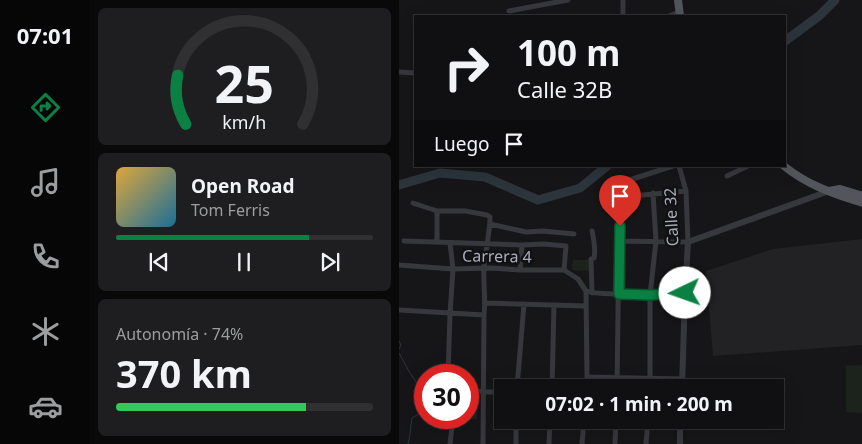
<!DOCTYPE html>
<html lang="es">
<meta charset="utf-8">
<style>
body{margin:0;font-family:"Noto Sans",sans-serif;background:#1e1e20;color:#f1f3f6;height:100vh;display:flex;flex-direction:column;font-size:19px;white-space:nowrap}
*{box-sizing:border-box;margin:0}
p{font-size:16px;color:#9c9d9f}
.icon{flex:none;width:28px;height:28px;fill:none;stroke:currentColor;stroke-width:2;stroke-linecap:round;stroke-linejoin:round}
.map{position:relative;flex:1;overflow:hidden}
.drawer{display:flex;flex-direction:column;gap:8px;padding:8px;background:#09090a;width:309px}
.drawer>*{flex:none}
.guide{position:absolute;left:15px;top:15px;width:372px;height:152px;border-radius:0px;box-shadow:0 5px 20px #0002,0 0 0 1px #303032;background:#101012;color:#f1f3f6;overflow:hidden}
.speed{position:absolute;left:15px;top:364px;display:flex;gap:10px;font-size:25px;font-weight:700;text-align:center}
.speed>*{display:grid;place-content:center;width:65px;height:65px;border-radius:50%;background:#101012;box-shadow:0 5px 20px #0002,0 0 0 1px #303032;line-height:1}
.speed .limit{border:8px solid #d22;background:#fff;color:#111}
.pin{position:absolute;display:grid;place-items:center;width:42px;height:42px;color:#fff;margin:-51px -21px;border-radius:50% 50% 50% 0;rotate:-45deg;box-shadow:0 0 5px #0007}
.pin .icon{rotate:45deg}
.me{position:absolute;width:55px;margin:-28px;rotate:267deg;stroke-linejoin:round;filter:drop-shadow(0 0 4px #0008)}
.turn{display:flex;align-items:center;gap:18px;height:105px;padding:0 20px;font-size:22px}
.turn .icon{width:65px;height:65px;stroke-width:2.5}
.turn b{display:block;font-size:35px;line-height:42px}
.then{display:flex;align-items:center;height:48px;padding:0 20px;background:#0003;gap:10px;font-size:19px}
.big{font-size:38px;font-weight:700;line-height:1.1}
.drawer .card{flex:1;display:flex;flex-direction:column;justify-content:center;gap:8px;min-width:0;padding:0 18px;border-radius:8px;background:#1e1e20}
.drawer .dial{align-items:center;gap:0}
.dial svg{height:130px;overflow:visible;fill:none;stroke:#303032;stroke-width:7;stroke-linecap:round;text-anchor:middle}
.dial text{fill:#f1f3f6;stroke:none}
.song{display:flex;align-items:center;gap:15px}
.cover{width:60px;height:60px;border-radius:8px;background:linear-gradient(135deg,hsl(40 70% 55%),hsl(200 70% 35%))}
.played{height:5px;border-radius:2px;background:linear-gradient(90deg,#0b8043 75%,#303032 75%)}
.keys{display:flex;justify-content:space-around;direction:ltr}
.charge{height:8px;border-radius:4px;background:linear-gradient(90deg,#34c759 74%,#303032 0)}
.trip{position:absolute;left:95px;top:379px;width:290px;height:50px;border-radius:0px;background:#101012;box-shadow:0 5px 20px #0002,0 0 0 1px #303032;font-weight:700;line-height:50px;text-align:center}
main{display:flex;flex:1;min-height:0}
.tabs{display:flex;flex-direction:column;width:90px;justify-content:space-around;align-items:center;background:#060607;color:#9c9d9f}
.tabs .icon{width:35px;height:35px}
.tabs .selected{color:#0b8043}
.tabs b{font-size:22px;color:#f1f3f6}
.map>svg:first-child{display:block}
</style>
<main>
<nav class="tabs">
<b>07:01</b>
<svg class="icon selected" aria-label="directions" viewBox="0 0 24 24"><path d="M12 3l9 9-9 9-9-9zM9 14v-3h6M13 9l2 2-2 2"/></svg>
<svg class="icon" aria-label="music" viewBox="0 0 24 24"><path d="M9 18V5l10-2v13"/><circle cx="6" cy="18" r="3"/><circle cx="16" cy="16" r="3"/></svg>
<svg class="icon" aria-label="phone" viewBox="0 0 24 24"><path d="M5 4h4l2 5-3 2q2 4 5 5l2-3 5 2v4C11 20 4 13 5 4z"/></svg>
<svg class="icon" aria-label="climate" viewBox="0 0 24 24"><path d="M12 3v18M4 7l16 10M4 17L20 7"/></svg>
<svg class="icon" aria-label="car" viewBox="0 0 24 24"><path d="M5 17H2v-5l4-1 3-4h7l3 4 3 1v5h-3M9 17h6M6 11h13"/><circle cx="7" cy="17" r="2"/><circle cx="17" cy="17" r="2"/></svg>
</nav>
<section class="drawer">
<div class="card dial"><svg viewBox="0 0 100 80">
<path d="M14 69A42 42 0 1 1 86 69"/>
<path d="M14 69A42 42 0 0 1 9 39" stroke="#0b8043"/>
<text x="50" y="56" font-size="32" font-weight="700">25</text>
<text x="50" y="72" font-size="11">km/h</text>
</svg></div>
<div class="card">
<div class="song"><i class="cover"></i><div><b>Open Road</b><p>Tom Ferris</p></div></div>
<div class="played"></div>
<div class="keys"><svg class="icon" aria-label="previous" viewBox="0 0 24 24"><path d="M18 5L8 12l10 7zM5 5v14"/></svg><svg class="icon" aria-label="pause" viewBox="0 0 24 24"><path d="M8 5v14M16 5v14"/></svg><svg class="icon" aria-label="next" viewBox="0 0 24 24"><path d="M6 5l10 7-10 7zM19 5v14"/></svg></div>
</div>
<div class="card"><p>Autonomía · 74%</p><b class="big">370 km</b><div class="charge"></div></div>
</section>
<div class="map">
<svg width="464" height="444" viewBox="0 0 464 444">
<rect width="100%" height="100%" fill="#161618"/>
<path fill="#222225" d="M 463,239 L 463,345 L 314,356 L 307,271 L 374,249 Z
M 69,394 L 79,395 L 78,419 L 58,418 L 69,418 Z"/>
<path fill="#1c231d" d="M 174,260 L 190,260 L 190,271 L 173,270 Z
M 463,365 L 463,413 L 447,412 L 447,366 Z"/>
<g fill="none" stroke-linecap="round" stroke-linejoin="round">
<path stroke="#2c353c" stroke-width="1" d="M 0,341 L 2,345 L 0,349
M 0,353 L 11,373 L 26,395
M 9,444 C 12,436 11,427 13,418 L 26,410"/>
<path stroke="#2c353c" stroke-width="9" d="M 386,41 L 420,16 L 436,0
M 0,185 L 41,173 L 86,177 L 139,200 L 181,188 L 208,166"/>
<path stroke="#37383d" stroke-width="5" d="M 224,0 L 224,16
M 110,11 L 169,0
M 270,16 L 280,12
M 0,72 L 16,73
M 328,176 L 349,166
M 223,197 L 287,191
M 14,203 L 38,211 L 66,211 L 88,215 L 91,217 C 91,234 86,251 85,268 C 84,284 87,299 85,315 L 84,444
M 38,211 L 38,242
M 91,224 L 127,232 L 144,231 L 175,234
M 5,241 L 123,245 L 145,244 L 167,246 L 165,270
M 220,241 L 289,242 L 287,191 L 280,166
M 0,265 L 54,269 L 91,268 L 121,270 L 165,270 L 179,279 L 187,291
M 121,270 L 123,245
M 187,291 C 196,294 205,293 214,294 C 238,295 262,294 286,293
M 187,291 L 188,377 L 187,388
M 193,293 L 192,259 L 195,258 C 197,249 195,241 193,231
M 86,303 L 187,306
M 0,310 L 85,315
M 49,375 L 51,314 L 54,269 L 51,243
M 188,377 L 283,379
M 118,388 L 125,304
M 153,388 L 155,305
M 218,388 L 220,241 L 222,188 L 224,182 L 274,166
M 251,388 L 251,295 L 257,241 L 254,193
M 69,391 L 104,392
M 51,444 L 54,418
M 117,444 L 117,420
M 150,444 L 151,420
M 183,444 L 185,420
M 216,444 L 217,420
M 247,444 L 249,420"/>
<path stroke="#37383d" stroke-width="6" d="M 283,388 L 286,293 L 289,242 L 430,191
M 281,444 L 281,420"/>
<path stroke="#53555c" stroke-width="8" d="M 279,0 L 281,16
M 385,166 C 408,185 435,194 464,203
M 430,191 L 441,189 L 464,196"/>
</g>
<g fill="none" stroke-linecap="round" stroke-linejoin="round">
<g stroke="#07532c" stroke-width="12">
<path id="route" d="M 221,226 L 220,294 L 251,295 L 286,293"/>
</g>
<use href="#route" stroke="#0b8043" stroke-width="9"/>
</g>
<g text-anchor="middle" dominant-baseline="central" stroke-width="5" stroke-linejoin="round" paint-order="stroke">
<g font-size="16" fill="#a8adb8" stroke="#111113">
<text transform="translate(272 217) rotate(-93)">Calle 32</text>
<text transform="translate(98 256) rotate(1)">Carrera 4</text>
</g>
</g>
</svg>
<div class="speed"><div class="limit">30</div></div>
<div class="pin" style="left:221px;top:226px;background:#d93025"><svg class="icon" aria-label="arrive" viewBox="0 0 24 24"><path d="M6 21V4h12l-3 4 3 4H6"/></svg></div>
<svg class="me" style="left:286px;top:293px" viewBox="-20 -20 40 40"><circle r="19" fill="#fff"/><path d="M0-13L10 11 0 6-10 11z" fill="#0b8043"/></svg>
<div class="trip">07:02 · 1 min · 200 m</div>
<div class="guide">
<div class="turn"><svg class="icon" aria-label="right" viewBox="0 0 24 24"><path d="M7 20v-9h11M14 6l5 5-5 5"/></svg><div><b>100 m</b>Calle 32B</div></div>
<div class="then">Luego<svg class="icon" aria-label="arrive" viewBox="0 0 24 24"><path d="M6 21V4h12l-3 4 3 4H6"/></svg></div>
</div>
</div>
</main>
